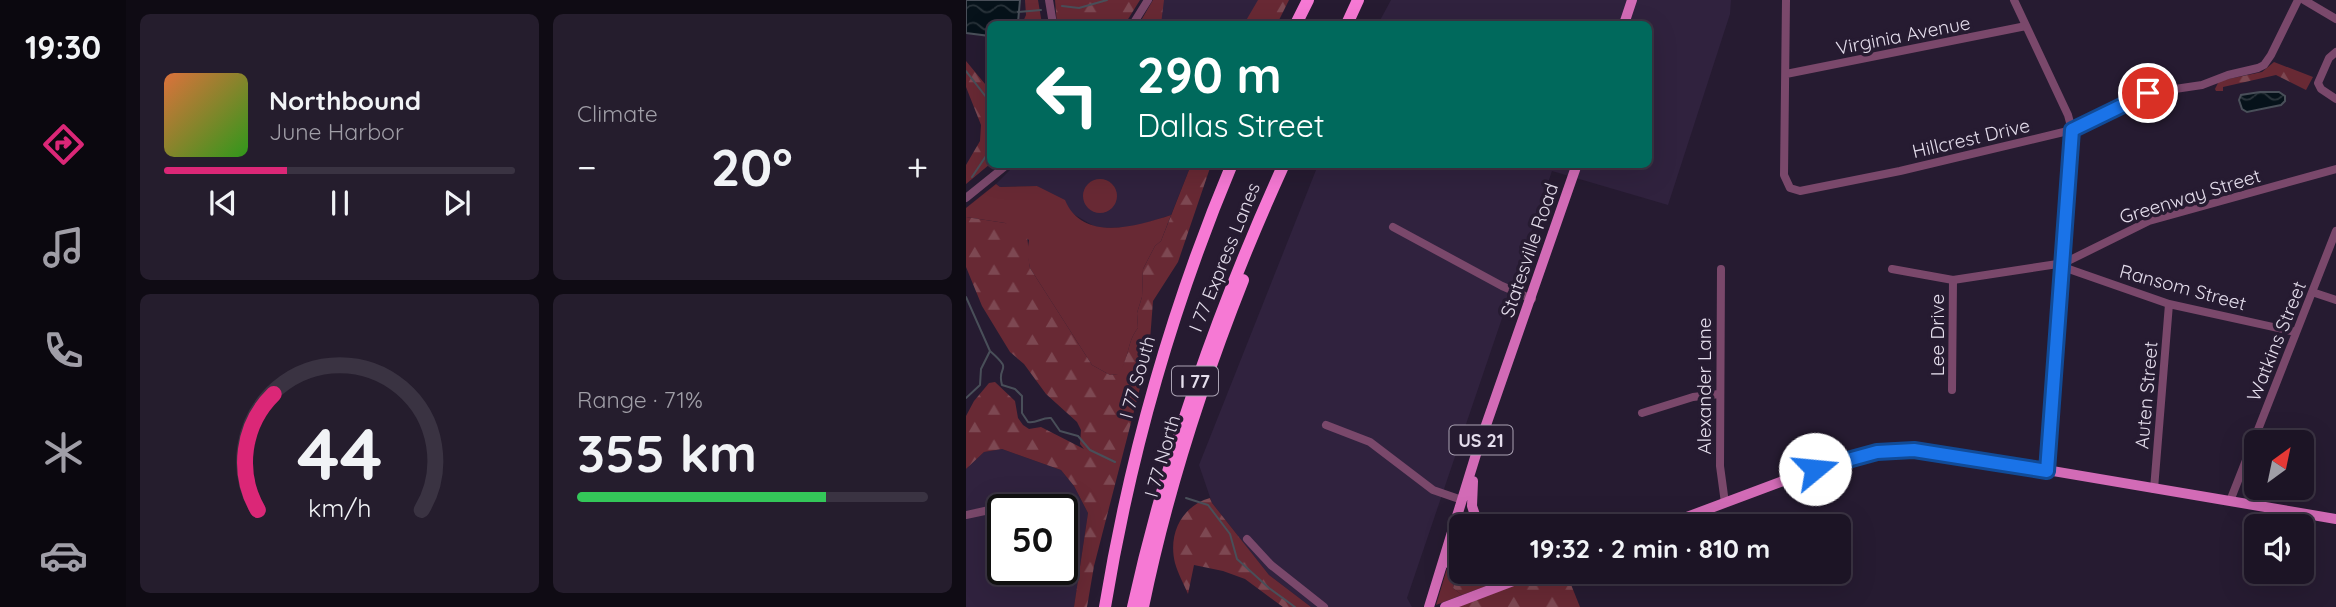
<!DOCTYPE html>
<meta charset="utf-8">
<style>
body{margin:0;font-family:Quicksand,sans-serif;background:#251d2d;color:#f1f3f6;height:100vh;display:flex;flex-direction:column;font-size:26px;white-space:nowrap}
*{box-sizing:border-box;margin:0}
p{font-size:23px;color:#a09ea7}
.icon{flex:none;width:38px;height:38px;fill:none;stroke:currentColor;stroke-width:2;stroke-linecap:round;stroke-linejoin:round}
.map{position:relative;flex:1;overflow:hidden}
.side{display:flex;flex-direction:column;gap:14px;padding:14px;background:#0f0b14;width:840px}
.side>*{flex:none}
.guide{position:absolute;left:21px;top:21px;width:665px;height:147px;border-radius:10px;box-shadow:0 7px 28px #0002,0 0 0 2px #3a3342;background:#00695c;color:#fff;overflow:hidden}
.needle{width:46px;rotate:33deg}
.tools{position:absolute;left:1278px;top:430px;display:grid;gap:14px}
.tools a{display:grid;place-items:center;width:70px;height:70px;border-radius:10px;background:#1c1425;box-shadow:0 7px 28px #0002,0 0 0 2px #3a3342;font-size:35px}
.speed{position:absolute;left:21px;top:494px;display:flex;gap:14px;font-size:35px;font-weight:700;text-align:center}
.speed>*{display:grid;place-content:center;width:91px;height:91px;border-radius:50%;background:#1c1425;box-shadow:0 7px 28px #0002,0 0 0 2px #3a3342;line-height:1}
.speed .limit{border:4px solid #111;border-radius:10px;background:#fff;color:#111}
.pin{position:absolute;display:grid;place-items:center;width:60px;height:60px;color:#fff;margin:-30px;border:4px solid #fff;border-radius:50%;box-shadow:0 2px 7px #0007}
.me{position:absolute;width:77px;margin:-38px;rotate:73deg;stroke-linejoin:round;filter:drop-shadow(0 0 5px #0008)}
.turn{display:flex;align-items:center;gap:24px;height:147px;padding:0 35px;font-size:32px}
.turn .icon{width:91px;height:91px;stroke-width:2.5}
.turn b{display:block;font-size:49px;line-height:60px}
.big{font-size:52px;font-weight:700;line-height:1.1}
.side .tile{flex:1;display:flex;flex-direction:column;justify-content:center;gap:10px;min-width:0;padding:0 24px;border-radius:10px;background:#251d2d}
.side .dial{align-items:center;gap:0}
.dial svg{height:182px;overflow:visible;fill:none;stroke:#3a3342;stroke-width:7;stroke-linecap:round;text-anchor:middle}
.dial text{fill:#f1f3f6;stroke:none}
.song{display:flex;align-items:center;gap:21px}
.cover{width:84px;height:84px;border-radius:10px;background:linear-gradient(135deg,hsl(20 70% 55%),hsl(110 70% 35%))}
.played{height:7px;border-radius:4px;background:linear-gradient(90deg,#db2777 35%,#3a3342 35%)}
.keys{display:flex;justify-content:space-around;direction:ltr}
.heat{display:flex;justify-content:space-between;align-items:center;font-size:38px;direction:ltr}
.charge{height:10px;border-radius:5px;background:linear-gradient(90deg,#34c759 71%,#3a3342 0)}
.side .tiles{flex:1;display:grid;gap:14px;grid-template-columns:repeat(2,1fr)}
.trip{position:absolute;left:483px;top:514px;width:402px;height:70px;border-radius:10px;background:#1c1425;box-shadow:0 7px 28px #0002,0 0 0 2px #3a3342;font-weight:700;line-height:70px;text-align:center}
main{display:flex;flex:1;min-height:0}
.tab-bar{display:flex;flex-direction:column;width:126px;justify-content:space-around;align-items:center;background:#0b080f;color:#a09ea7}
.tab-bar .icon{width:49px;height:49px}
.tab-bar .selected{color:#db2777}
.tab-bar b{font-size:32px;color:#f1f3f6}
.map>svg:first-child{display:block}
</style>
<main>
<nav class="tab-bar">
<b>19:30</b>
<svg class="icon selected" aria-label="directions" viewBox="0 0 24 24"><path d="M12 3l9 9-9 9-9-9zM9 14v-3h6M13 9l2 2-2 2"/></svg>
<svg class="icon" aria-label="music" viewBox="0 0 24 24"><path d="M9 18V5l10-2v13"/><circle cx="6" cy="18" r="3"/><circle cx="16" cy="16" r="3"/></svg>
<svg class="icon" aria-label="phone" viewBox="0 0 24 24"><path d="M5 4h4l2 5-3 2q2 4 5 5l2-3 5 2v4C11 20 4 13 5 4z"/></svg>
<svg class="icon" aria-label="climate" viewBox="0 0 24 24"><path d="M12 3v18M4 7l16 10M4 17L20 7"/></svg>
<svg class="icon" aria-label="car" viewBox="0 0 24 24"><path d="M5 17H2v-5l4-1 3-4h7l3 4 3 1v5h-3M9 17h6M6 11h13"/><circle cx="7" cy="17" r="2"/><circle cx="17" cy="17" r="2"/></svg>
</nav>
<section class="side">
<div class="tiles">
<div class="tile">
<div class="song"><i class="cover"></i><div><b>Northbound</b><p>June Harbor</p></div></div>
<div class="played"></div>
<div class="keys"><svg class="icon" aria-label="previous" viewBox="0 0 24 24"><path d="M18 5L8 12l10 7zM5 5v14"/></svg><svg class="icon" aria-label="pause" viewBox="0 0 24 24"><path d="M8 5v14M16 5v14"/></svg><svg class="icon" aria-label="next" viewBox="0 0 24 24"><path d="M6 5l10 7-10 7zM19 5v14"/></svg></div>
</div>
<div class="tile"><p>Climate</p>
<div class="heat"><a>−</a><b class="big">20°</b><a>+</a></div>
</div>
<div class="tile dial"><svg viewBox="0 0 100 80">
<path d="M14 69A42 42 0 1 1 86 69"/>
<path d="M14 69A42 42 0 0 1 21 18" stroke="#db2777"/>
<text x="50" y="56" font-size="32" font-weight="700">44</text>
<text x="50" y="72" font-size="11">km/h</text>
</svg></div>
<div class="tile"><p>Range · 71%</p><b class="big">355 km</b><div class="charge"></div></div>
</div>
</section>
<div class="map">
<svg width="1370" height="607" viewBox="0 0 1370 607">
<defs>
<pattern id="forest-firs" width="22" height="20" patternUnits="userSpaceOnUse" patternTransform="scale(1.75)"><rect width="22" height="20" fill="#682934"/><path d="M5 1l3.5 6h-7zM16 11l3.5 6h-7z" fill="#7d4852"/></pattern>
<pattern id="water-waves" width="16" height="10" patternUnits="userSpaceOnUse" patternTransform="scale(1.75)"><rect width="16" height="10" fill="#06121a"/><path d="M0 5q4-4 8 0t8 0" fill="none" stroke="#2a343b"/></pattern>
</defs>
<rect width="100%" height="100%" fill="#261b31"/>
<path fill="#30223e" fill-rule="evenodd" d="M 187,0 L 301,0 L 289,24 L 173,24 Z
M 425,0 L 765,0 L 764,14 L 702,205 L 586,171 L 441,598 L 446,607 L 345,607 L 303,575 L 246,503 L 233,465 L 352,165 L 682,164 L 682,24 L 412,24 Z
M 49,165 L 225,165 L 205,215 L 168,227 L 131,228 L 104,212 L 71,186 L 34,187 L 30,184 Z
M 36,449 L 95,470 L 108,486 L 122,513 L 108,607 L 0,607 L 0,469 L 18,452 ZM 37,509 L 96,509 L 96,569 L 37,569 Z"/>
<path fill="#682934" d="M117 196a17 17 0 1 1 34 0a17 17 0 1 1-34 0Z
M 30,184 L 34,187 L 71,186 L 99,200 C 117,243 171,226 205,215 L 195,241 L 189,246 L 177,269 L 176,297 L 171,313 L 172,328 C 161,341 163,360 153,374 L 144,375 L 126,365 L 64,268 L 61,253 L 63,240 L 39,223 L 0,217 L 0,208 Z
M 495,554 L 487,588 L 496,595 L 470,605 L 482,565 Z"/>
<path fill="url(#forest-firs)" d="M 59,0 L 72,0 L 76,24 L 56,24 L 60,15 Z
M 89,0 L 174,0 L 159,24 L 91,24 Z
M 187,0 L 198,0 L 195,24 L 173,24 Z
M 292,0 L 323,0 L 311,24 L 278,24 Z
M 0,61 L 24,90 L 24,164 L 0,184 L 0,165 L 14,141 L 15,125 L 0,87 Z
M 1308,62 L 1347,77 L 1340,90 L 1310,75 L 1257,87 L 1257,91 L 1250,91 L 1249,89 L 1253,81 L 1296,72 Z
M 225,165 L 245,165 L 212,262 L 187,301 L 183,353 L 128,566 L 121,607 L 108,607 L 122,513 L 108,486 L 95,470 L 36,449 L 18,452 L 0,469 L 0,416 L 8,401 L 23,383 L 29,382 L 49,401 L 52,418 L 57,425 L 63,429 L 75,427 L 118,449 L 114,444 L 115,430 L 111,422 L 80,394 L 58,364 L 44,352 L 16,306 L 0,267 L 0,217 L 39,223 L 59,230 C 64,243 61,254 64,268 L 126,365 L 144,375 L 152,374 C 163,360 161,341 172,328 L 171,313 L 176,297 L 177,269 L 189,246 L 195,241 Z
M 244,498 L 246,503 L 303,575 L 345,607 L 317,607 L 279,579 L 257,571 L 228,565 L 222,594 C 218,584 212,574 209,563 C 202,535 215,506 244,498 Z
M 495,561 L 495,572 L 539,572 L 542,578 L 496,595 L 487,588 Z
M 584,572 L 600,572 L 614,607 L 490,607 Z"/>
<path fill="url(#water-waves)" stroke="#494f59" stroke-width="2" d="M 0,0 L 54,0 L 52,22 L 51,24 L 24,24 L 24,36 L 0,33 Z
M 1294,92 L 1313,92 L 1319,96 L 1319,101 L 1315,105 L 1281,112 L 1276,109 L 1273,100 L 1275,95 Z"/>
<g fill="none" stroke-linecap="round" stroke-linejoin="round">
<path stroke="#494f59" stroke-width="2" d="M 96,6 L 113,8 L 141,0
M 52,12 L 75,10
M 0,71 L 24,102
M 6,177 L 24,150
M 0,297 L 24,351 L 15,369 L 14,385 L 0,398
M 24,351 C 49,373 30,364 36,385 L 49,389 L 56,396 L 56,413 L 62,422 C 70,424 76,417 85,418 L 94,431 L 112,436 L 124,450 L 149,462
M 182,481 L 186,484
M 220,498 L 242,505 L 264,534 L 271,559 L 303,588 L 329,607"/>
<path stroke="#7a486b" stroke-width="8" d="M 83,0 L 87,24
M 820,0 L 818,175 L 824,188 L 834,191 L 934,171 L 1106,130 L 1182,93 L 1236,85 L 1262,75 L 1292,68 L 1298,65 L 1305,55 L 1332,0
M 1048,0 L 1102,115 L 1106,130 L 1081,471
M 1338,0 L 1370,19
M 167,24 L 182,0
M 1370,52 L 1363,58 L 1352,83 L 1355,89 L 1370,99
M 820,74 L 1060,26
M 0,198 L 42,164
M 427,227 L 536,286 L 566,299
M 1097,267 L 1203,304 L 1330,332
M 755,269 L 754,466 L 759,503
M 926,269 L 987,280 L 1098,263 L 1183,221 L 1370,169
M 1346,292 L 1370,300
M 986,390 L 987,280
M 676,413 L 727,397 L 753,394
M 360,425 L 404,442 L 467,490 L 496,500
M 1188,489 L 1203,304
M 1264,501 L 1370,231
M 0,515 L 28,509
M 281,539 L 305,565 L 358,607"/>
<path stroke="#d26bb6" stroke-width="10" d="M 658,24 L 666,0
M 507,481 L 506,506 L 513,527
M 694,527 L 852,468 L 890,456 L 922,451 L 948,450 L 1004,457 L 1370,519
M 479,563 L 495,551
M 463,607 L 511,451 L 611,164
M 479,607 L 571,572"/>
<path stroke="#f679d4" stroke-width="12" d="M 330,24 L 342,0
M 381,24 L 392,0
M 139,607 C 164,455 206,307 266,164
M 167,607 C 201,453 253,307 318,164
M 177,607 C 200,495 235,386 277,280"/>
</g>
<g fill="none" stroke-linecap="round" stroke-linejoin="round">
<g stroke="#114b97" stroke-width="18">
<path id="route" d="M 849,469 L 911,452 L 948,450 L 1081,471 L 1106,130 L 1182,93"/>
</g>
<use href="#route" stroke="#1a73e8" stroke-width="12"/>
</g>
<g text-anchor="middle" dominant-baseline="central" stroke-width="7" stroke-linejoin="round" paint-order="stroke">
<g fill="#261b31" stroke="#aba3b4" stroke-width="2">
<rect x="206" y="366.5" width="46" height="29" rx="5"/>
<rect x="483.5" y="425.5" width="63" height="29" rx="5"/>
</g>
<g font-size="18" font-weight="bold" fill="#e4ddec">
<text x="229" y="381">I 77</text>
<text x="515" y="440">US 21</text>
</g>
<g font-size="19" fill="#e4ddec" stroke="#261b31">
<text transform="translate(937 35) rotate(-11)">Virginia Avenue</text>
<text transform="translate(1005 138) rotate(-13)">Hillcrest Drive</text>
<text transform="translate(1224 196) rotate(-17)">Greenway Street</text>
<text transform="translate(563 250) rotate(-71)">Statesville Road</text>
<text transform="translate(258 257) rotate(-68)">I 77 Express Lanes</text>
<text transform="translate(1217 287) rotate(15)">Ransom Street</text>
<text transform="translate(971 335) rotate(-90)">Lee Drive</text>
<text transform="translate(1310 341) rotate(-68)">Watkins Street</text>
<text transform="translate(171 377) rotate(-74)">I 77 South</text>
<text transform="translate(738 386) rotate(-90)">Alexander Lane</text>
<text transform="translate(1180 395) rotate(-85)">Auten Street</text>
<text transform="translate(196 456) rotate(-74)">I 77 North</text>
</g>
</g>
</svg>
<div class="tools">
<a><svg class="needle" viewBox="-14 -14 28 28"><path d="M0-13l5 13h-10z" fill="#e53935"/><path d="M0 13l5-13h-10z" fill="#a09ea7"/></svg></a>
<a><svg class="icon" aria-label="sound" viewBox="0 0 24 24"><path d="M4 9h4l5-4v14l-5-4H4zM17 9q2 3 0 6"/></svg></a>
</div>
<div class="speed"><div class="limit">50</div></div>
<div class="pin" style="left:1182px;top:93px;background:#d93025"><svg class="icon" aria-label="arrive" viewBox="0 0 24 24"><path d="M6 21V4h12l-3 4 3 4H6"/></svg></div>
<svg class="me" style="left:849px;top:469px" viewBox="-20 -20 40 40"><circle r="19" fill="#fff"/><path d="M0-13L10 11 0 6-10 11z" fill="#1a73e8"/></svg>
<div class="trip">19:32 · 2 min · 810 m</div>
<div class="guide">
<div class="turn"><svg class="icon" aria-label="left" viewBox="0 0 24 24"><path d="M17 20v-9H6M10 6l-5 5 5 5"/></svg><div><b>290 m</b>Dallas Street</div></div>
</div>
</div>
</main>
